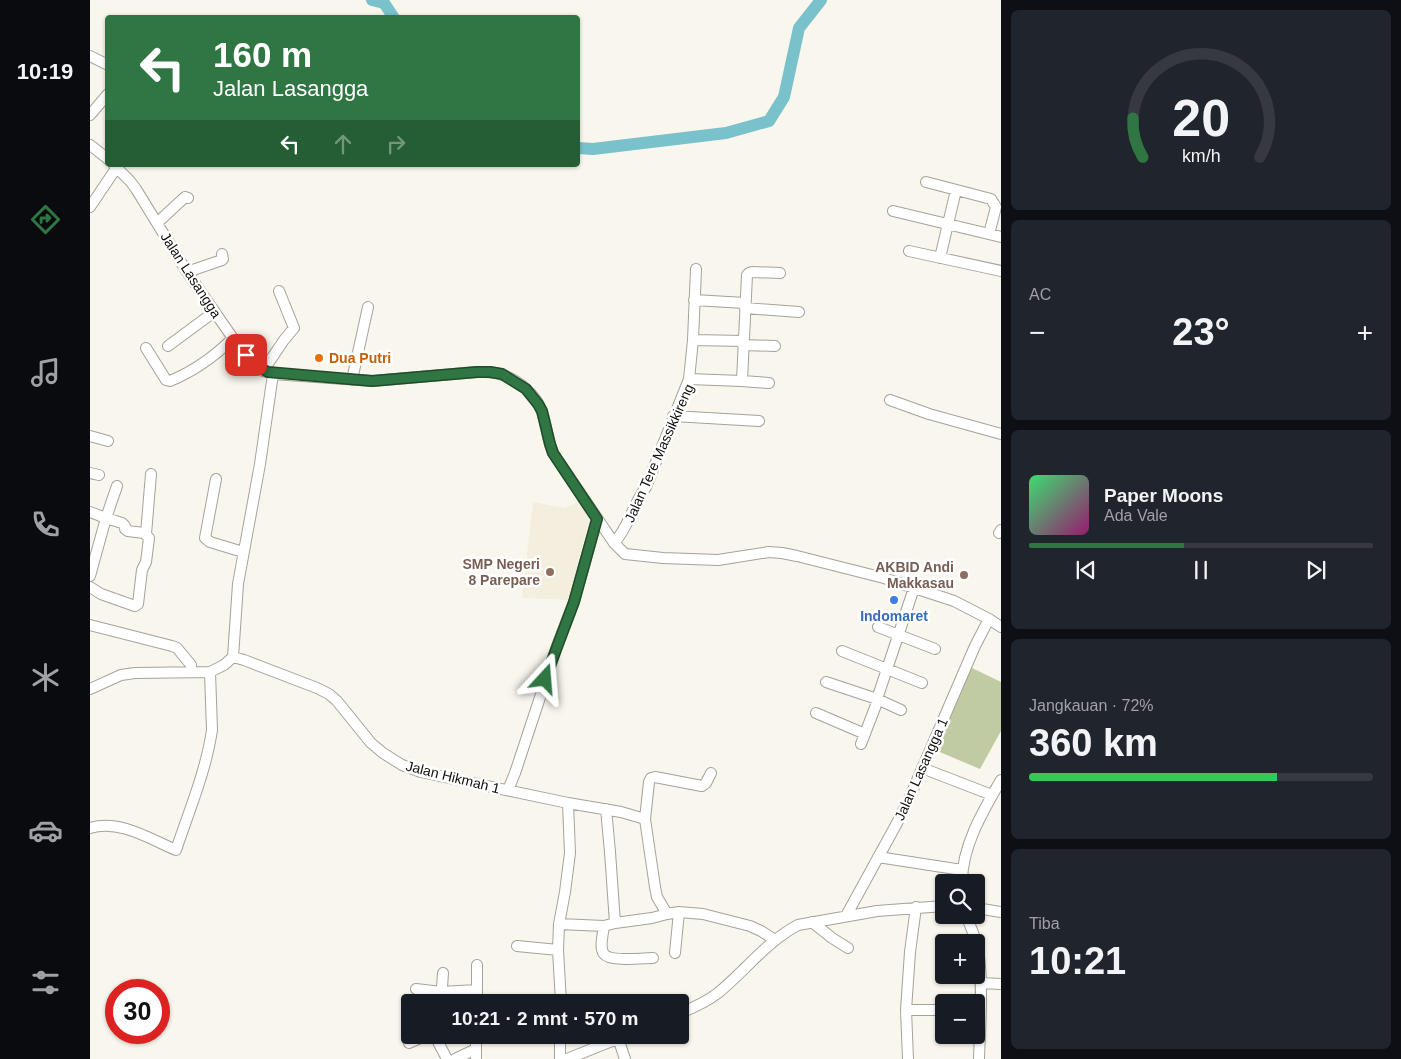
<!DOCTYPE html>
<html lang="id">
<meta charset="utf-8">
<style>
body{margin:0;font-family:Helvetica,sans-serif;background:#20242c;color:#f1f3f6;height:100vh;display:flex;flex-direction:column;font-size:19px;white-space:nowrap}
*{box-sizing:border-box;margin:0}
p{font-size:16px;color:#9ea1a6}
.icon{flex:none;width:28px;height:28px;fill:none;stroke:currentColor;stroke-width:2;stroke-linecap:round;stroke-linejoin:round}
.map{position:relative;flex:1;overflow:hidden}
.details{display:flex;flex-direction:column;gap:10px;padding:10px;background:#0d0f14;width:400px}
.details>*{flex:none}
.top-card{position:absolute;left:15px;top:15px;width:475px;height:152px;border-radius:5px;box-shadow:0 1px 4px #0004;background:#2f7642;color:#fff;overflow:hidden}
.tools{position:absolute;left:845px;top:874px;display:grid;gap:10px}
.tools a{display:grid;place-items:center;width:50px;height:50px;border-radius:5px;background:#171b24;box-shadow:0 1px 4px #0004;font-size:25px}
.speed{position:absolute;left:15px;top:979px;display:flex;gap:10px;font-size:25px;font-weight:700;text-align:center}
.speed>*{display:grid;place-content:center;width:65px;height:65px;border-radius:50%;background:#171b24;box-shadow:0 1px 4px #0004;line-height:1}
.speed .limit{border:8px solid #d22;background:#fff;color:#111}
.pin{position:absolute;display:grid;place-items:center;width:42px;height:42px;color:#fff;margin:-21px;border-radius:10px;box-shadow:0 2px 8px #0006}
.me{position:absolute;width:55px;margin:-28px;rotate:19deg;stroke-linejoin:round;filter:drop-shadow(0 0 4px #0008)}
.turn{display:flex;align-items:center;gap:18px;height:105px;padding:0 25px;font-size:22px}
.turn .icon{width:65px;height:65px;stroke-width:2.5}
.turn b{display:block;font-size:35px;line-height:42px}
.lanes{display:flex;align-items:center;height:48px;padding:0 25px;background:#0003;justify-content:center;gap:25px;direction:ltr}
.lanes .off{opacity:.35}
.big{font-size:38px;font-weight:700;line-height:1.1}
.details .tile{flex:1;display:flex;flex-direction:column;justify-content:center;gap:8px;min-width:0;padding:0 18px;border-radius:8px;background:#20242c}
.details .dial{align-items:center;gap:0}
.dial svg{height:130px;overflow:visible;fill:none;stroke:#363941;stroke-width:7;stroke-linecap:round;text-anchor:middle}
.dial text{fill:#f1f3f6;stroke:none}
.song{display:flex;align-items:center;gap:15px}
.cover{width:60px;height:60px;border-radius:8px;background:linear-gradient(135deg,hsl(140 70% 55%),hsl(320 70% 35%))}
.played{height:5px;border-radius:2px;background:linear-gradient(90deg,#2f7642 45%,#363941 45%)}
.keys{display:flex;justify-content:space-around;direction:ltr}
.heat{display:flex;justify-content:space-between;align-items:center;font-size:28px;direction:ltr}
.charge{height:8px;border-radius:4px;background:linear-gradient(90deg,#34c759 72%,#363941 0)}
.trip{position:absolute;left:311px;top:994px;width:288px;height:50px;border-radius:5px;background:#171b24;box-shadow:0 1px 4px #0004;font-weight:700;line-height:50px;text-align:center}
main{display:flex;flex:1;min-height:0}
.dock{display:flex;flex-direction:column;width:90px;justify-content:space-around;align-items:center;background:#090b0e;color:#9ea1a6}
.dock .icon{width:35px;height:35px}
.dock .selected{color:#2f7642}
.dock b{font-size:22px;color:#f1f3f6}
.map>svg:first-child{display:block}
</style>
<main>
<nav class="dock">
<b>10:19</b>
<svg class="icon selected" aria-label="directions" viewBox="0 0 24 24"><path d="M12 3l9 9-9 9-9-9zM9 14v-3h6M13 9l2 2-2 2"/></svg>
<svg class="icon" aria-label="music" viewBox="0 0 24 24"><path d="M9 18V5l10-2v13"/><circle cx="6" cy="18" r="3"/><circle cx="16" cy="16" r="3"/></svg>
<svg class="icon" aria-label="phone" viewBox="0 0 24 24"><path d="M5 4h4l2 5-3 2q2 4 5 5l2-3 5 2v4C11 20 4 13 5 4z"/></svg>
<svg class="icon" aria-label="climate" viewBox="0 0 24 24"><path d="M12 3v18M4 7l16 10M4 17L20 7"/></svg>
<svg class="icon" aria-label="car" viewBox="0 0 24 24"><path d="M5 17H2v-5l4-1 3-4h7l3 4 3 1v5h-3M9 17h6M6 11h13"/><circle cx="7" cy="17" r="2"/><circle cx="17" cy="17" r="2"/></svg>
<svg class="icon" aria-label="filters" viewBox="0 0 24 24"><path d="M4 7h16M4 17h16"/><circle cx="9" cy="7" r="2"/><circle cx="15" cy="17" r="2"/></svg>
</nav>
<div class="map">
<svg width="911" height="1059" viewBox="0 0 911 1059">
<rect width="100%" height="100%" fill="#f9f6ed"/>
<path fill="#f3eedd" d="M 492,501 L 500,522 L 492,545 L 480,600 L 432,598 L 443,502 L 474,508 Z"/>
<path fill="#c0cba4" d="M 880,667 L 911,682 L 911,731 L 890,769 L 845,750 Z"/>
<g fill="none" stroke-linecap="round" stroke-linejoin="round">
<path stroke="#79c1cb" stroke-width="12" d="M 282,0 L 294,3 L 304,18
M 488,148 L 503,149 L 636,133 L 679,121 L 694,97 L 709,28 L 731,0"/>
<g stroke="#a5a29a" stroke-width="12">
<path id="minor" d="M 0,56 L 18,65
M 0,115 L 18,94
M 0,145 L 18,159
M 24,165 L 40,181 L 46,189 L 97,272 L 149,347 L 168,367 L 173,371 L 183,374 L 283,381 L 387,372 C 395,372 403,371 410,374 C 427,379 447,395 452,412 C 457,426 457,440 463,453 L 524,543 L 535,554 L 573,558 L 628,560 L 679,552 L 692,553 L 707,556 L 794,578 L 864,601 L 899,619 L 911,627
M 836,182 L 901,199 L 906,207 L 899,234
M 0,207 L 27,167
M 803,211 L 911,237
M 67,223 L 95,197 L 98,198
M 819,251 L 911,271
M 850,258 L 866,190
M 97,272 L 132,260 L 133,259 L 132,254
M 604,300 L 655,303
M 655,308 L 709,312
M 603,340 L 606,269
M 653,345 L 685,346
M 78,346 L 124,312
M 56,348 L 76,380 L 80,381 C 104,371 124,357 142,339
M 173,371 L 194,340 L 204,328 L 189,291
M 599,379 L 603,340 L 654,341
M 262,380 L 278,307
M 652,381 L 657,275 L 659,273 L 662,272 L 690,273
M 800,400 L 839,414 L 911,434
M 583,416 L 669,421
M 0,436 L 18,441
M 0,473 L 9,475
M 126,479 L 115,538 L 120,542 L 153,552
M 0,512 L 16,518 L 0,576
M 909,533 L 911,530
M 56,534 L 61,474
M 524,543 C 539,527 543,504 556,487 L 599,379 L 652,381 L 679,383
M 0,587 L 11,594 L 45,606 L 48,604 L 52,570 L 56,562 L 59,538 L 54,533 L 38,531 L 35,529 L 35,526 L 32,523 L 16,518 L 27,486
M 0,625 L 82,646 L 87,648 L 101,665 L 101,672
M 788,627 L 845,649
M 752,651 L 832,683
M 143,657 L 148,584 L 170,464 L 183,374
M 736,682 L 787,699 L 811,710
M 0,689 L 31,675 L 45,673 L 120,672 L 134,665 L 143,657 L 154,660 L 227,688 L 239,694 L 247,701 L 281,743 L 293,753 L 312,765 L 331,772 L 478,803 L 531,812 L 555,819 L 565,887 L 567,897 L 577,914 L 589,912 L 613,914 L 660,926 L 671,931 L 685,940
M 726,713 L 775,734
M 771,744 L 786,705 L 787,699 L 824,588
M 832,768 L 902,795
M 418,790 L 425,773 L 467,646 L 484,602 L 507,519
M 516,809 L 520,852 L 525,923
M 555,819 L 559,782 L 561,778 L 565,777 L 612,786 L 616,783 L 621,773
M 0,828 C 29,819 60,839 86,850 C 99,811 116,771 122,730 L 120,672
M 788,857 L 872,870
M 872,882 C 872,846 893,811 911,780
M 886,908 L 911,912
M 876,915 C 881,928 888,942 889,956 C 893,990 890,1025 889,1059
M 756,916 L 807,823 L 819,799 L 885,646 L 899,619
M 722,922 L 742,938 L 758,948
M 469,924 L 514,926 L 525,923 L 562,918 L 577,914
M 514,926 C 513,934 509,948 514,954 C 520,962 553,958 563,958
M 427,946 L 468,950
M 585,953 L 589,912
M 891,983 L 911,984
M 326,989 L 351,992 L 387,990
M 351,1002 L 353,973
M 387,1002 L 387,965
M 471,1002 L 468,950 L 469,924 L 475,892 L 480,853 L 478,803
M 816,1010 L 854,1010
M 590,1013 C 603,1008 616,1002 628,993 C 655,971 676,942 708,925 L 787,911 L 854,906
M 343,1035 L 346,1038 L 357,1059
M 386,1035 L 386,1059
M 528,1038 L 535,1059
M 319,1043 L 337,1035
M 365,1059 L 386,1049
M 470,1059 L 470,1035
M 477,1059 L 537,1035
M 818,1059 L 816,1010 L 820,952 L 826,907"/>
</g>
<use href="#minor" stroke="#fff" stroke-width="10"/>
</g>
<g fill="none" stroke-linecap="round" stroke-linejoin="round">
<g stroke="#1f4d2b" stroke-width="12">
<path id="route" d="M 156,355 L 168,367 L 178,372 L 282,381 L 387,372 L 400,372 L 412,374 L 436,389 L 448,404 L 452,411 L 460,444 L 463,453 L 507,519 L 484,602 L 455,679"/>
</g>
<use href="#route" stroke="#2f7642" stroke-width="9"/>
</g>
<circle fill="#e8710a" stroke="#fff" stroke-width="2" cx="229" cy="358" r="5"/>
<g fill="#8d6e63" stroke="#fff" stroke-width="2">
<circle cx="460" cy="572" r="5"/>
<circle cx="874" cy="575" r="5"/>
</g>
<circle fill="#3f7fe0" stroke="#fff" stroke-width="2" cx="804" cy="600" r="5"/>
<g text-anchor="middle" dominant-baseline="central" stroke-width="5" stroke-linejoin="round" paint-order="stroke">
<g font-size="14" fill="#100f0c" stroke="#fff">
<text transform="translate(101 275) rotate(57)">Jalan Lasangga</text>
<text transform="translate(569 453) rotate(-66)">Jalan Tere Massikkireng</text>
<text transform="translate(831 769) rotate(-66)">Jalan Lasangga 1</text>
<text transform="translate(363 777) rotate(14)">Jalan Hikmah 1</text>
</g>
<g font-size="14" font-weight="bold" fill="#c56008" stroke="#fff" text-anchor="start">
<text x="239" y="358">Dua Putri</text>
</g>
<g font-size="14" font-weight="bold" fill="#785e54" stroke="#fff" text-anchor="end">
<text x="450" y="564">SMP Negeri<tspan x="450" dy="16">8 Parepare</tspan></text>
<text x="864" y="567">AKBID Andi<tspan x="864" dy="16">Makkasau</tspan></text>
</g>
<g font-size="14" font-weight="bold" fill="#366cbe" stroke="#fff">
<text x="804" y="616">Indomaret</text>
</g>
</g>
</svg>
<div class="tools">
<a><svg class="icon" aria-label="search" viewBox="0 0 24 24"><circle cx="10" cy="10" r="6"/><path d="M15 15l6 6"/></svg></a>
<a>+</a>
<a>−</a>
</div>
<div class="speed"><div class="limit">30</div></div>
<div class="pin" style="left:156px;top:355px;background:#d93025"><svg class="icon" aria-label="arrive" viewBox="0 0 24 24"><path d="M6 21V4h12l-3 4 3 4H6"/></svg></div>
<svg class="me" style="left:455px;top:679px" viewBox="-20 -20 40 40"><path d="M0-17L14 15 0 8-14 15z" fill="#2f7642" stroke="#fff" stroke-width="4"/></svg>
<div class="trip">10:21 · 2 mnt · 570 m</div>
<div class="top-card">
<div class="turn"><svg class="icon" aria-label="left" viewBox="0 0 24 24"><path d="M17 20v-9H6M10 6l-5 5 5 5"/></svg><div><b>160 m</b>Jalan Lasangga</div></div>
<div class="lanes"><svg class="icon" aria-label="left" viewBox="0 0 24 24"><path d="M17 20v-9H6M10 6l-5 5 5 5"/></svg><svg class="icon off" aria-label="ahead" viewBox="0 0 24 24"><path d="M12 20V5M6 11l6-6 6 6"/></svg><svg class="icon off" aria-label="right" viewBox="0 0 24 24"><path d="M7 20v-9h11M14 6l5 5-5 5"/></svg></div>
</div>
</div>
<section class="details">
<div class="tile dial"><svg viewBox="0 0 100 80">
<path d="M14 69A42 42 0 1 1 86 69"/>
<path d="M14 69A42 42 0 0 1 8 45" stroke="#2f7642"/>
<text x="50" y="56" font-size="32" font-weight="700">20</text>
<text x="50" y="72" font-size="11">km/h</text>
</svg></div>
<div class="tile"><p>AC</p>
<div class="heat"><a>−</a><b class="big">23°</b><a>+</a></div>
</div>
<div class="tile">
<div class="song"><i class="cover"></i><div><b>Paper Moons</b><p>Ada Vale</p></div></div>
<div class="played"></div>
<div class="keys"><svg class="icon" aria-label="previous" viewBox="0 0 24 24"><path d="M18 5L8 12l10 7zM5 5v14"/></svg><svg class="icon" aria-label="pause" viewBox="0 0 24 24"><path d="M8 5v14M16 5v14"/></svg><svg class="icon" aria-label="next" viewBox="0 0 24 24"><path d="M6 5l10 7-10 7zM19 5v14"/></svg></div>
</div>
<div class="tile"><p>Jangkauan · 72%</p><b class="big">360 km</b><div class="charge"></div></div>
<div class="tile"><p>Tiba</p><b class="big">10:21</b></div>
</section>
</main>
